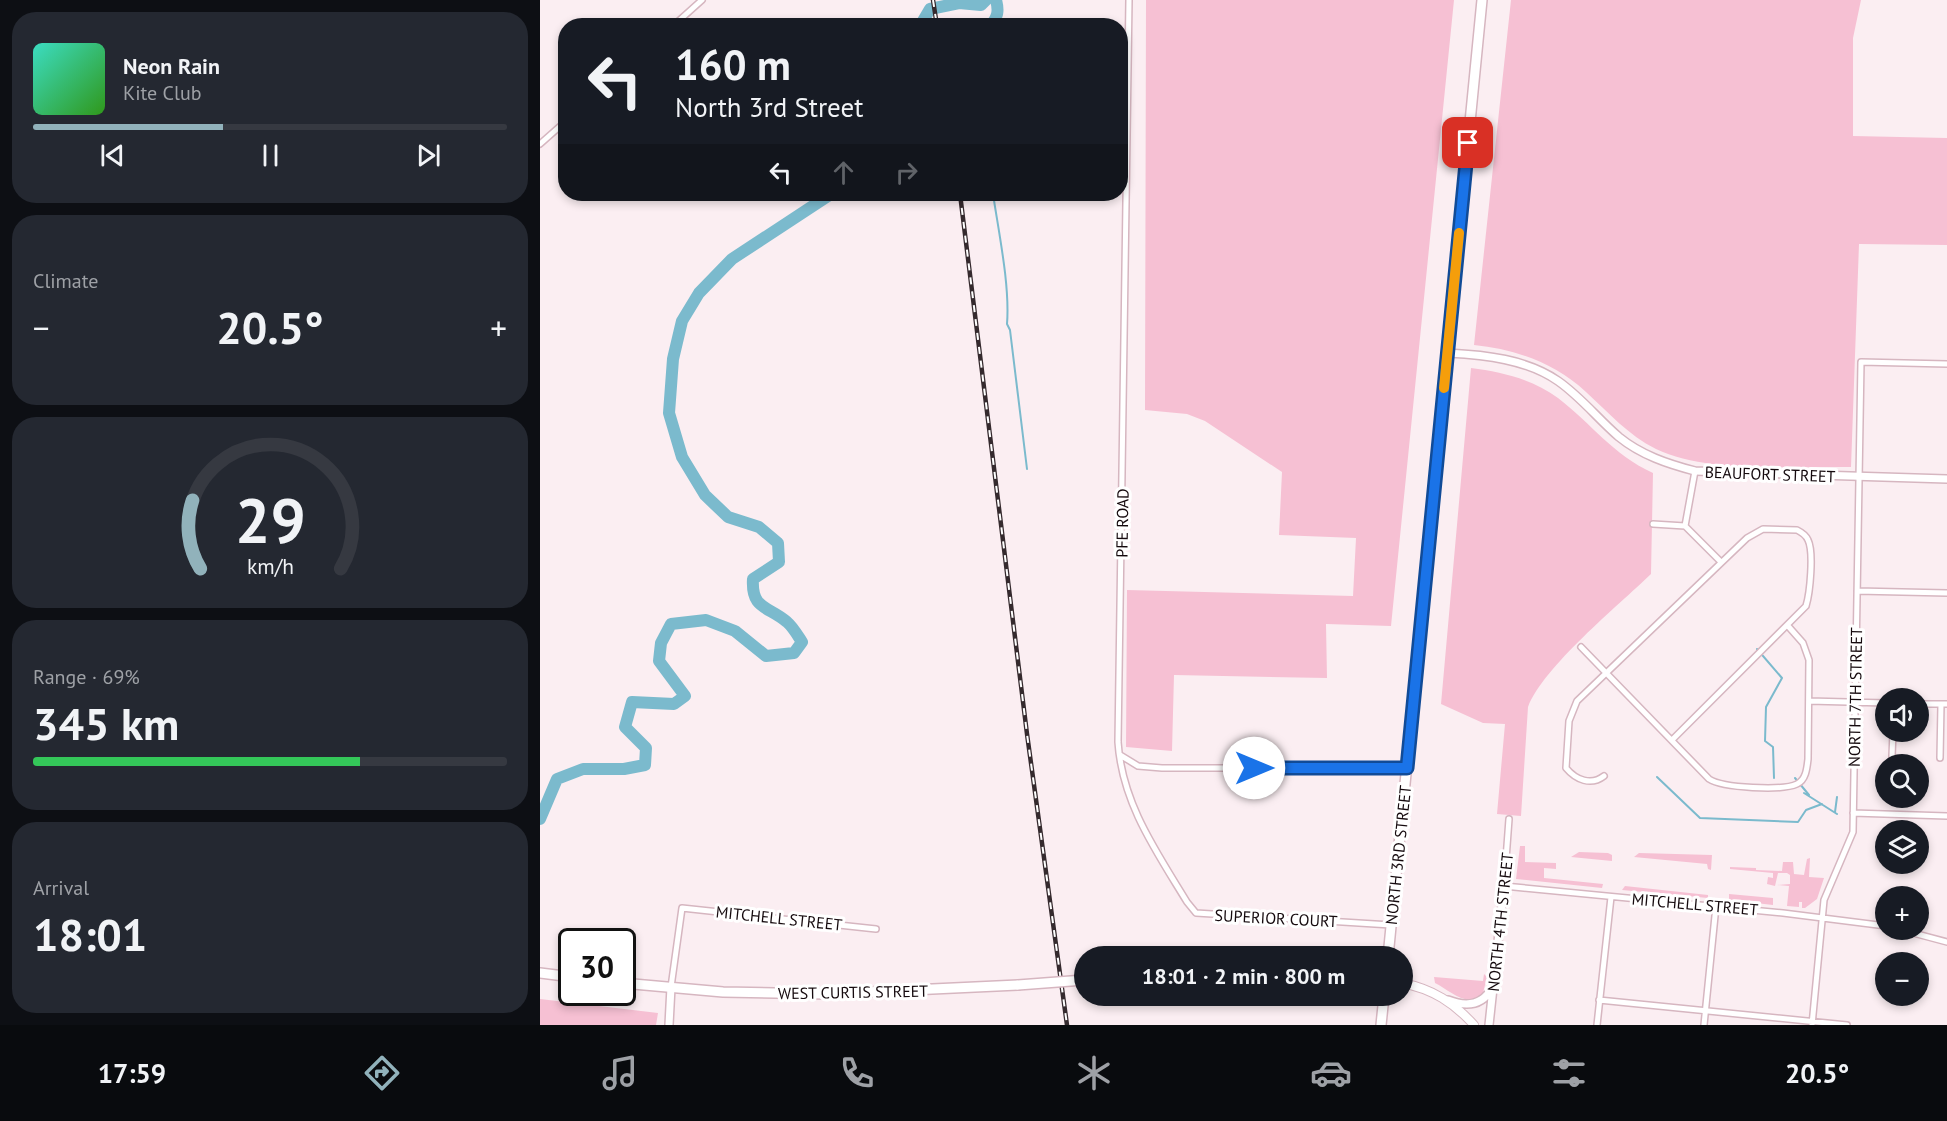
<!DOCTYPE html>
<meta charset="utf-8">
<style>
body{margin:0;font-family:"PT Sans",sans-serif;background:#242831;color:#f1f3f6;height:100vh;display:flex;flex-direction:column;font-size:22px;white-space:nowrap}
*{box-sizing:border-box;margin:0}
p{font-size:20px;color:#9ea1a6}
.icon{flex:none;width:33px;height:33px;fill:none;stroke:currentColor;stroke-width:2;stroke-linecap:round;stroke-linejoin:round}
.map{position:relative;flex:1;overflow:hidden}
.drawer{display:flex;flex-direction:column;gap:12px;padding:12px;background:#0d0f14;width:540px}
.drawer>*{flex:none}
.guide{position:absolute;left:18px;top:18px;width:570px;height:183px;border-radius:24px;box-shadow:0 3px 9px #0003;background:#171b24;color:#f1f3f6;overflow:hidden}
.fabs{position:absolute;left:1335px;top:688px;display:grid;gap:12px}
.fabs a{display:grid;place-items:center;width:54px;height:54px;border-radius:50%;background:#171b24;box-shadow:0 3px 9px #0003;font-size:30px}
.speed{position:absolute;left:18px;top:928px;display:flex;gap:12px;font-size:30px;font-weight:700;text-align:center}
.speed>*{display:grid;place-content:center;width:78px;height:78px;border-radius:50%;background:#171b24;box-shadow:0 3px 9px #0003;line-height:1}
.speed .limit{border:3px solid #111;border-radius:9px;background:#fff;color:#111}
.pin{position:absolute;display:grid;place-items:center;width:51px;height:51px;color:#fff;margin:-26px;border-radius:12px;box-shadow:0 3px 9px #0006}
.me{position:absolute;width:66px;margin:-33px;rotate:90deg;stroke-linejoin:round;filter:drop-shadow(0 0 4px #0008)}
.turn{display:flex;align-items:center;gap:21px;height:126px;padding:0 18px;font-size:27px}
.turn .icon{width:78px;height:78px;stroke-width:2.5}
.turn b{display:block;font-size:42px;line-height:51px}
.lanes{display:flex;align-items:center;height:57px;padding:0 18px;background:#0003;justify-content:center;gap:30px;direction:ltr}
.lanes .off{opacity:.35}
.big{font-size:45px;font-weight:700;line-height:1.1}
.drawer .card{flex:1;display:flex;flex-direction:column;justify-content:center;gap:9px;min-width:0;padding:0 21px;border-radius:24px;background:#242831}
.drawer .dial{align-items:center;gap:0}
.dial svg{height:156px;overflow:visible;fill:none;stroke:#363941;stroke-width:7;stroke-linecap:round;text-anchor:middle}
.dial text{fill:#f1f3f6;stroke:none}
.song{display:flex;align-items:center;gap:18px}
.cover{width:72px;height:72px;border-radius:9px;background:linear-gradient(135deg,hsl(170 70% 55%),hsl(110 70% 35%))}
.played{height:6px;border-radius:3px;background:linear-gradient(90deg,#91b2bb 40%,#363941 40%)}
.keys{display:flex;justify-content:space-around;direction:ltr}
.heat{display:flex;justify-content:space-between;align-items:center;font-size:33px;direction:ltr}
.charge{height:9px;border-radius:4px;background:linear-gradient(90deg,#34c759 69%,#363941 0)}
.trip{position:absolute;left:534px;top:946px;width:339px;height:60px;border-radius:30px;background:#171b24;box-shadow:0 3px 9px #0003;font-weight:700;line-height:60px;text-align:center}
.menu{display:flex;height:96px;justify-content:space-around;align-items:center;background:#090b0e;color:#9ea1a6}
.menu .icon{width:42px;height:42px}
.menu .selected{color:#91b2bb}
.menu b{font-size:27px;color:#f1f3f6}
main{display:flex;flex:1;min-height:0}
.map>svg:first-child{display:block}
</style>
<main>
<section class="drawer">
<div class="card">
<div class="song"><i class="cover"></i><div><b>Neon Rain</b><p>Kite Club</p></div></div>
<div class="played"></div>
<div class="keys"><svg class="icon" aria-label="previous" viewBox="0 0 24 24"><path d="M18 5L8 12l10 7zM5 5v14"/></svg><svg class="icon" aria-label="pause" viewBox="0 0 24 24"><path d="M8 5v14M16 5v14"/></svg><svg class="icon" aria-label="next" viewBox="0 0 24 24"><path d="M6 5l10 7-10 7zM19 5v14"/></svg></div>
</div>
<div class="card"><p>Climate</p>
<div class="heat"><a>−</a><b class="big">20.5°</b><a>+</a></div>
</div>
<div class="card dial"><svg viewBox="0 0 100 80">
<path d="M14 69A42 42 0 1 1 86 69"/>
<path d="M14 69A42 42 0 0 1 10 34" stroke="#91b2bb"/>
<text x="50" y="56" font-size="32" font-weight="700">29</text>
<text x="50" y="72" font-size="11">km/h</text>
</svg></div>
<div class="card"><p>Range · 69%</p><b class="big">345 km</b><div class="charge"></div></div>
<div class="card"><p>Arrival</p><b class="big">18:01</b></div>
</section>
<div class="map">
<svg width="1407" height="1025" viewBox="0 0 1407 1025">
<rect width="100%" height="100%" fill="#fbeef2"/>
<path fill="#f6c0d3" d="M 606,0 L 914,0 L 851,626 L 786,624 L 787,678 L 634,675 L 632,751 L 586,747 L 587,590 L 813,596 L 816,538 L 739,535 L 742,472 L 665,421 L 647,414 L 605,410 Z
M 971,0 L 1321,0 L 1313,38 L 1313,136 L 1407,138 L 1407,245 L 1319,244 L 1311,467 C 1254,466 1167,474 1116,449 C 1088,435 1069,413 1046,392 C 1015,363 975,349 934,345 Z
M 931,368 C 962,372 992,379 1018,398 C 1052,424 1072,454 1113,473 L 1111,574 C 1078,606 1004,666 988,707 L 981,816 L 957,814 L 965,724 L 943,723 L 901,704 Z
M 980,846 L 985,846 L 985,862 L 1016,863 L 1016,869 L 1004,868 L 1004,878 L 1063,884 L 1062,888 L 976,879 Z
M 1039,852 L 1068,853 L 1072,855 L 1072,861 L 1031,857 Z
M 1099,853 L 1172,855 L 1171,870 L 1168,869 L 1167,864 L 1094,857 Z
M 1270,858 L 1269,877 L 1284,878 L 1277,899 L 1265,908 L 1262,908 L 1262,902 L 1259,902 L 1259,907 L 1247,906 L 1249,886 L 1237,885 L 1250,884 L 1250,875 L 1247,873 L 1238,873 L 1235,886 L 1227,884 L 1228,877 L 1233,878 L 1233,873 L 1190,869 L 1190,867 L 1216,868 L 1216,870 L 1242,871 L 1243,862 L 1253,862 L 1254,874 L 1264,875 L 1267,859 Z
M 1085,886 L 1168,895 L 1168,898 L 1082,890 Z
M 1189,894 L 1233,898 L 1233,905 L 1189,900 Z
M 944,974 L 947,977 L 943,993 C 927,1009 911,991 895,983 L 894,977 L 943,981 Z
M 0,999 L 118,1013 L 116,1025 L 0,1025 Z"/>
<g fill="none" stroke-linecap="round" stroke-linejoin="round">
<path stroke="#7bbacd" stroke-width="2" d="M 453,194 C 459,234 470,286 467,324 L 470,330 L 487,469
M 1217,649 L 1242,678 L 1226,707 L 1225,741 L 1233,747 L 1234,778
M 1117,777 L 1160,818 L 1258,822 L 1266,810 L 1282,804
M 1255,778 L 1269,795
M 1264,793 L 1297,814
M 1295,812 L 1297,797"/>
<path stroke="#7bbacd" stroke-width="12" d="M 380,26 L 390,9 L 419,3 L 441,5 L 446,0
M 450,26 C 458,17 459,11 456,0
M 0,819 L 17,779 L 43,769 L 84,769 L 105,765 L 106,748 L 85,727 L 92,702 L 134,704 L 145,696 L 119,661 L 121,643 L 131,624 L 166,620 L 195,631 L 226,656 L 254,653 L 262,642 C 258,636 253,627 247,622 C 229,606 211,610 213,579 L 239,562 L 238,543 L 219,527 L 188,517 L 165,495 L 142,457 L 129,413 L 133,359 L 142,321 L 159,293 L 192,259 L 291,194"/>
<g stroke="#d6b6c0" stroke-width="8">
<path id="minor" d="M 589,0 L 578,742 C 582,803 616,851 647,902 L 656,913 L 851,925
M 133,26 L 162,0
M 0,144 L 26,121
M 1113,524 L 1145,526 L 1181,562
M 1145,526 L 1155,471
M 1317,591 L 1407,593
M 1041,647 L 1169,779 C 1183,788 1242,791 1257,784 C 1266,780 1267,768 1268,759 L 1269,660 L 1263,643 L 1248,626
M 1269,701 L 1346,703
M 1378,704 L 1407,704
M 580,755 L 598,766 L 622,768 L 867,768
M 1352,756 L 1353,732
M 1400,758 L 1401,704
M 1064,776 C 1051,786 1036,780 1026,768 L 1029,721 L 1037,701 L 1207,538 L 1223,529 L 1257,530 C 1261,532 1266,535 1268,540 C 1274,552 1270,593 1266,606 L 1132,740
M 1313,813 L 1407,816
M 969,819 L 964,886 L 1243,913 L 1346,926
M 1362,930 L 1407,942
M 131,987 L 142,908 L 336,929
M 1059,1000 L 1307,1025
M 1057,1025 L 1071,897
M 1164,1025 L 1176,906
M 1272,1025 L 1284,900 L 1313,832 L 1321,362 L 1407,364"/>
</g>
<g stroke="#d6b6c0" stroke-width="10">
<path id="tertiary" d="M 908,353 C 945,355 986,359 1018,381 C 1041,397 1058,419 1079,437 C 1101,455 1128,464 1155,471 L 1407,479
M 908,1000 C 926,1007 942,1006 952,988
M 129,1025 L 131,987
M 949,1025 L 964,886"/>
</g>
<g stroke="#d6b6c0" stroke-width="10">
<path id="secondary" d="M 862,983 C 893,989 914,1003 934,1025"/>
</g>
<g stroke="#d6b6c0" stroke-width="12">
<path id="primary" d="M 848,957 L 942,0
M 0,973 L 32,977
M 82,983 L 183,992 L 286,994 L 478,985
M 841,1025 L 844,996"/>
</g>
<use href="#minor" stroke="#fff" stroke-width="5"/>
<use href="#tertiary" stroke="#fff" stroke-width="7"/>
<use href="#secondary" stroke="#fff" stroke-width="8"/>
<use href="#primary" stroke="#fff" stroke-width="9"/>
<g stroke="#352a2e" stroke-width="4.5">
<path id="rail" d="M 393,0 L 397,26
M 420,194 L 487,734 L 527,1025"/>
</g>
<use href="#rail" stroke="#fff" stroke-width="2" stroke-dasharray="7" stroke-linecap="butt"/>
<g stroke="#d6b6c0" stroke-width="12" stroke-linecap="butt">
<path id="primary-bridge" d="M 478,985 L 544,980"/>
</g>
<use href="#primary-bridge" stroke="#fff" stroke-width="9"/>
</g>
<g fill="none" stroke-linecap="round" stroke-linejoin="round">
<g stroke="#114b97" stroke-width="15">
<path id="route" d="M 714,768 L 867,768 L 928,143"/>
</g>
<use href="#route" stroke="#1a73e8" stroke-width="10"/>
<path stroke="#f59e0b" stroke-width="10" d="M 904,388 L 919,233"/>
</g>
<g text-anchor="middle" dominant-baseline="central" stroke-width="6" stroke-linejoin="round" paint-order="stroke">
<g font-size="16" fill="#150a0e" stroke="#fff">
<text transform="translate(1230 474) rotate(2)">BEAUFORT STREET</text>
<text transform="translate(582 523) rotate(-89)">PFE ROAD</text>
<text transform="translate(1315 697) rotate(-89)">NORTH 7TH STREET</text>
<text transform="translate(858 855) rotate(-84)">NORTH 3RD STREET</text>
<text transform="translate(1155 904) rotate(5)">MITCHELL STREET</text>
<text transform="translate(239 918) rotate(6)">MITCHELL STREET</text>
<text transform="translate(736 918) rotate(3)">SUPERIOR COURT</text>
<text transform="translate(960 922) rotate(-84)">NORTH 4TH STREET</text>
<text transform="translate(313 992) rotate(-1)">WEST CURTIS STREET</text>
</g>
</g>
</svg>
<div class="fabs">
<a><svg class="icon" aria-label="sound" viewBox="0 0 24 24"><path d="M4 9h4l5-4v14l-5-4H4zM17 9q2 3 0 6"/></svg></a>
<a><svg class="icon" aria-label="search" viewBox="0 0 24 24"><circle cx="10" cy="10" r="6"/><path d="M15 15l6 6"/></svg></a>
<a><svg class="icon" aria-label="layers" viewBox="0 0 24 24"><path d="M12 4l9 5-9 5-9-5zM3 14l9 5 9-5"/></svg></a>
<a>+</a>
<a>−</a>
</div>
<div class="speed"><div class="limit">30</div></div>
<div class="pin" style="left:928px;top:143px;background:#d93025"><svg class="icon" aria-label="arrive" viewBox="0 0 24 24"><path d="M6 21V4h12l-3 4 3 4H6"/></svg></div>
<svg class="me" style="left:714px;top:768px" viewBox="-20 -20 40 40"><circle r="19" fill="#fff"/><path d="M0-13L10 11 0 6-10 11z" fill="#1a73e8"/></svg>
<div class="trip">18:01 · 2 min · 800 m</div>
<div class="guide">
<div class="turn"><svg class="icon" aria-label="left" viewBox="0 0 24 24"><path d="M17 20v-9H6M10 6l-5 5 5 5"/></svg><div><b>160 m</b>North 3rd Street</div></div>
<div class="lanes"><svg class="icon" aria-label="left" viewBox="0 0 24 24"><path d="M17 20v-9H6M10 6l-5 5 5 5"/></svg><svg class="icon off" aria-label="ahead" viewBox="0 0 24 24"><path d="M12 20V5M6 11l6-6 6 6"/></svg><svg class="icon off" aria-label="right" viewBox="0 0 24 24"><path d="M7 20v-9h11M14 6l5 5-5 5"/></svg></div>
</div>
</div>
</main>
<nav class="menu">
<b>17:59</b>
<svg class="icon selected" aria-label="directions" viewBox="0 0 24 24"><path d="M12 3l9 9-9 9-9-9zM9 14v-3h6M13 9l2 2-2 2"/></svg>
<svg class="icon" aria-label="music" viewBox="0 0 24 24"><path d="M9 18V5l10-2v13"/><circle cx="6" cy="18" r="3"/><circle cx="16" cy="16" r="3"/></svg>
<svg class="icon" aria-label="phone" viewBox="0 0 24 24"><path d="M5 4h4l2 5-3 2q2 4 5 5l2-3 5 2v4C11 20 4 13 5 4z"/></svg>
<svg class="icon" aria-label="climate" viewBox="0 0 24 24"><path d="M12 3v18M4 7l16 10M4 17L20 7"/></svg>
<svg class="icon" aria-label="car" viewBox="0 0 24 24"><path d="M5 17H2v-5l4-1 3-4h7l3 4 3 1v5h-3M9 17h6M6 11h13"/><circle cx="7" cy="17" r="2"/><circle cx="17" cy="17" r="2"/></svg>
<svg class="icon" aria-label="filters" viewBox="0 0 24 24"><path d="M4 7h16M4 17h16"/><circle cx="9" cy="7" r="2"/><circle cx="15" cy="17" r="2"/></svg>
<b>20.5°</b>
</nav>
